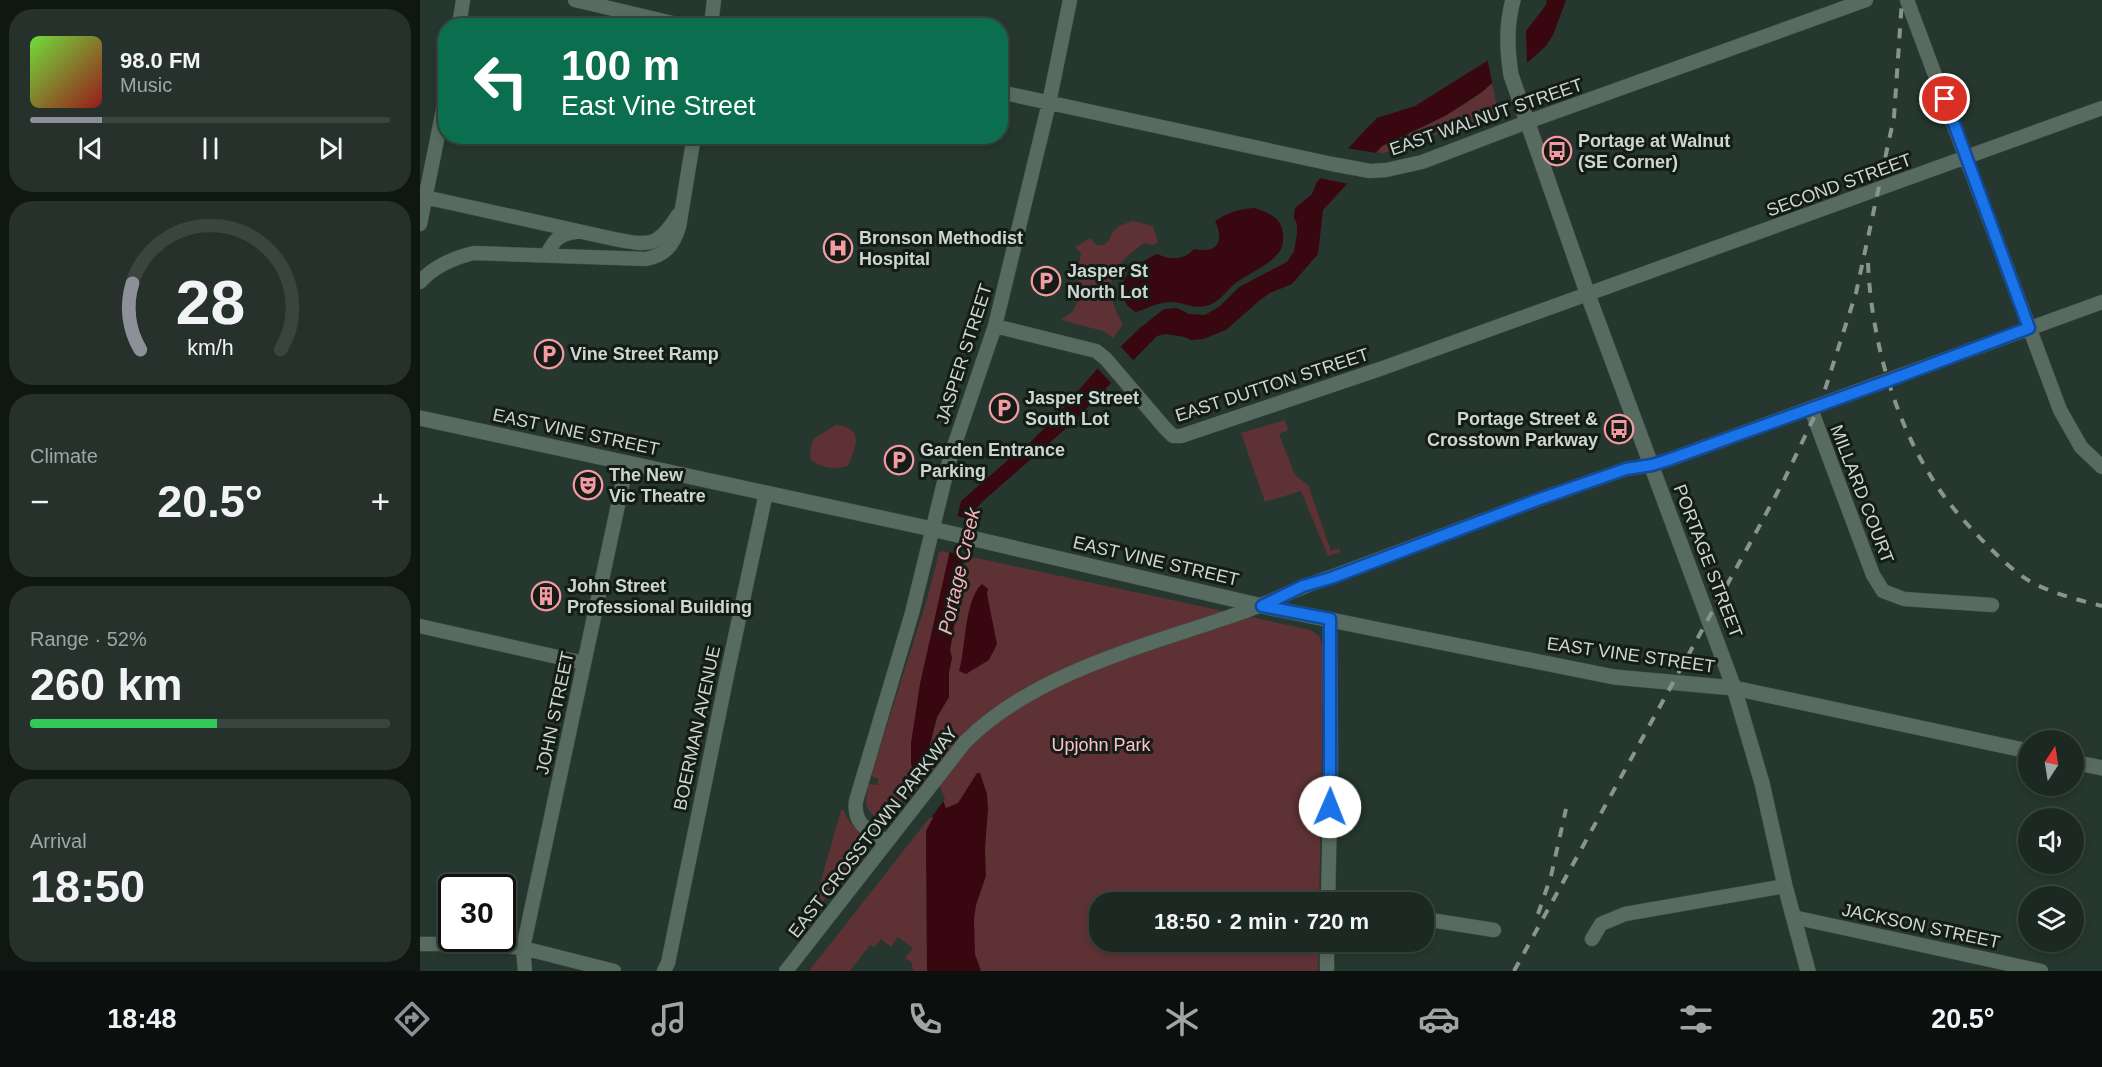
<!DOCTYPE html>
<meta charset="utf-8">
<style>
body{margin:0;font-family:Helvetica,sans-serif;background:#25312a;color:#f1f3f6;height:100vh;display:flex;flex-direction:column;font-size:22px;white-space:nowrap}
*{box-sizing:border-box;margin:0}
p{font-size:20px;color:#a0a6a5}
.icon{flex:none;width:33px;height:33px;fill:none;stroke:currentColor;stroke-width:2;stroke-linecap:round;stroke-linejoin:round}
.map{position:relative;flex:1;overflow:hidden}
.sheet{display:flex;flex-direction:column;gap:9px;padding:9px;background:#0f1713;width:420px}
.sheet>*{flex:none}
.top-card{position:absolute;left:18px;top:18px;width:570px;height:126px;border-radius:24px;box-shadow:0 3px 9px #0003,0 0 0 2px #3a4540;background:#0b6e4f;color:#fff;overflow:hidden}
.needle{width:39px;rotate:12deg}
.fabs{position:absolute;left:1598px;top:730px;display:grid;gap:12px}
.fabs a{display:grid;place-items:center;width:66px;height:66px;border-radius:50%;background:#1c2922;box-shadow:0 3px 9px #0003,0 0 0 2px #3a4540;font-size:30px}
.speed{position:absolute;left:18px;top:874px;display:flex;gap:12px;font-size:30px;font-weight:700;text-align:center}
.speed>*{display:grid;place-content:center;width:78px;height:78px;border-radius:50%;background:#1c2922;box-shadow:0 3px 9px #0003,0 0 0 2px #3a4540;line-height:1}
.speed .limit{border:3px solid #111;border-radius:9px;background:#fff;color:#111}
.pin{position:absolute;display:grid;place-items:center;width:51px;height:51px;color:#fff;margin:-26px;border:3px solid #fff;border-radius:50%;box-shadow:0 2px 6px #0007}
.me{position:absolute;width:66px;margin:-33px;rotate:1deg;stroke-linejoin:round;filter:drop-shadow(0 0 4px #0008)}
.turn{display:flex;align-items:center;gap:21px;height:126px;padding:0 24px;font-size:27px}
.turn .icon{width:78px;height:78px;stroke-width:2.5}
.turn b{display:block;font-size:42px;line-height:51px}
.big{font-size:45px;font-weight:800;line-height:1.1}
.sheet .widget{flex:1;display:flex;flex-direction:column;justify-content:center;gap:9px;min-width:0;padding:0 21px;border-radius:24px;background:#25312a}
.sheet .dial{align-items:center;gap:0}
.dial svg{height:156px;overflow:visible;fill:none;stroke:#3a4540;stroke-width:7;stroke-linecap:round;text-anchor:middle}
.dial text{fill:#f1f3f6;stroke:none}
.song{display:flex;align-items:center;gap:18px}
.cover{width:72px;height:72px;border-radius:9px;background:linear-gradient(135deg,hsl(100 70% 55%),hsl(0 70% 35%))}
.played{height:6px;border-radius:3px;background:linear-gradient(90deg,#8c9099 20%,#3a4540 20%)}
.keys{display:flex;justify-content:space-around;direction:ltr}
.heat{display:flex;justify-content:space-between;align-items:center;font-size:33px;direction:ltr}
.charge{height:9px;border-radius:4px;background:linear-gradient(90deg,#34c759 52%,#3a4540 0)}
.trip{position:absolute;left:669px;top:892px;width:345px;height:60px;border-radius:24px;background:#1c2922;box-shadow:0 3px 9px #0003,0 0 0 2px #3a4540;font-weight:800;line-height:60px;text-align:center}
.tab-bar{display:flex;height:96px;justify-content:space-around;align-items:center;background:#0b100e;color:#a0a6a5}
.tab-bar .icon{width:42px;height:42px}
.tab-bar .selected{color:#8c9099}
.tab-bar b{font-size:27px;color:#f1f3f6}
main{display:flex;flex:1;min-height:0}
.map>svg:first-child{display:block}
</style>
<main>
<section class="sheet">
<div class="widget">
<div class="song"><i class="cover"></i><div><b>98.0 FM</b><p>Music</p></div></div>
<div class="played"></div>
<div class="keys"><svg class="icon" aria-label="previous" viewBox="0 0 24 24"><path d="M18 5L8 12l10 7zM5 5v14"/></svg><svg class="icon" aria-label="pause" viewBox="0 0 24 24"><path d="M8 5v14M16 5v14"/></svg><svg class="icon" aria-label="next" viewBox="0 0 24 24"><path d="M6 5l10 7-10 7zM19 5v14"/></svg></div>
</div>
<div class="widget dial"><svg viewBox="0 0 100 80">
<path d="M14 69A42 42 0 1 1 86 69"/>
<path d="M14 69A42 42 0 0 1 10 35" stroke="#8c9099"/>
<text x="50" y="56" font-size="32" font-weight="700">28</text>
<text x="50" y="72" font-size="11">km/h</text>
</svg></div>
<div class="widget"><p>Climate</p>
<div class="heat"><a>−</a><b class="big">20.5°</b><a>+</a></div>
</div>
<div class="widget"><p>Range · 52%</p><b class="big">260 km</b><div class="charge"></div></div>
<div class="widget"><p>Arrival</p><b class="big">18:50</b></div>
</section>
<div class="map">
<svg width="1682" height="971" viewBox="0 0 1682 971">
<rect width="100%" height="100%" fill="#25372e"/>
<path fill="#5e3235" d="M 1072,83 L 1078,113 L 965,153 L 957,153 L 962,146 C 999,128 1041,112 1072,83 Z
M 713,221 L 733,226 L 738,242 L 734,245 L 724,243 C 688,269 682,286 703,325 L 693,338 L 683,331 L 641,320 L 653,311 L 660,296 L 657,275 L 661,253 L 655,247 L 670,238 L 676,245 C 692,247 688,234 698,227 C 702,224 708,223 713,221 Z
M 865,420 L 868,430 L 859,434 L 875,475 L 888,485 L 911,551 L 919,548 L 920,552 L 908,556 L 881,491 L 845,502 L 821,433 Z
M 416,425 C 445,428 436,446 428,466 C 414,470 403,468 391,460 L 390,452 L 393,439 Z
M 524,551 L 530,553 L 500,684 L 491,764 L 496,775 L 494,778 L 496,783 C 486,795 469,828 452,814 C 442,806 447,795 449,784 L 457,785 L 459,779 L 451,776 L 507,599 L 518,557 L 519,552 Z
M 547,556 L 891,630 L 899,636 L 904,648 L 899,903 L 680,903 L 680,942 L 899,942 L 898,971 L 524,971 L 526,809 L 506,760 L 517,717 L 529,697 L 529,672 L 532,658 L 530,650 Z
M 421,810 L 424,810 C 427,825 444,831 446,845 L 380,932 L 399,888 Z
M 510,817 L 513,818 L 506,831 L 507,971 L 493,971 L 492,963 L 485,958 L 493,948 L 478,937 L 471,947 L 461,939 L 455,947 L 450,945 L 430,971 L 389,971 Z"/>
<path fill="#390710" d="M 1127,0 L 1146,0 L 1133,35 L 1126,46 L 1108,62 L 1072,83 L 1062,92 L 1025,116 L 962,146 L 903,210 L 898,254 L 872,284 L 850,293 L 840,300 L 806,330 L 783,339 L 771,340 L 764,337 L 746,334 L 737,336 L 652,423 L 562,502 L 556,509 L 543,564 L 544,567 L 530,650 L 532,658 L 529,672 L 529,697 L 517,717 L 506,760 L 526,808 L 538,803 L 557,773 L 560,773 L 567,794 L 568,809 L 565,849 L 566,876 L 556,905 L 554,920 L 555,954 L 561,971 L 507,971 L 506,831 L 513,818 L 491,764 L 491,743 L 500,684 L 541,501 L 588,460 L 604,449 L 639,413 L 677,369 L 720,328 L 744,309 L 757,308 L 769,314 L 785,315 L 800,306 L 819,287 L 867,262 L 874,251 L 877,234 L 877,224 L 874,218 L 875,208 L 892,194 L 897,182 L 948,127 L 957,118 L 995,106 L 1067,61 L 1106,31 L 1126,5 Z
M 835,208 C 852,214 864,219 863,239 C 863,243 862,249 859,252 C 850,265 830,273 817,282 C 807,289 801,301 789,305 C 776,310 765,303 752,302 C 739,302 728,308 716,312 C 708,307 704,304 703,294 C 699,273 721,262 737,254 C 751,260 763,261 774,249 C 797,254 805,242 795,221 C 809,212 819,209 835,208 Z
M 562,584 L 568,589 L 567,594 L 577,644 L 569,660 L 546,674 L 539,671 C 546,648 544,600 562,584 Z"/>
<path fill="#25372e" d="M 1106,31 L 1107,63 L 1073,86 L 1067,58 Z
M 926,148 L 957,153 L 929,184 L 899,178 Z
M 700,346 L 714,361 L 691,383 L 677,368 Z
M 536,516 L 554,520 L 546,556 L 528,552 Z
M 508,758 L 525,799 L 510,819 L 494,778 Z"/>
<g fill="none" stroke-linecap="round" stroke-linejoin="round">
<g stroke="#42524b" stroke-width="15">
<path id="minor" d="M 155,0 L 265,26
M 1487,0 L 1640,410 L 1661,447 L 1682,467
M 39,26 L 43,0
M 291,26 L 294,0
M 580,92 L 912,164 L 950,171 L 966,170 L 1002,162 L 1107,122 L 1446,0
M 0,196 L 194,239 C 230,246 238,247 258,215
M 0,224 L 26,95
M 127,255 C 133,241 139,234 155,232
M 0,282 C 14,266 33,258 54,253 L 226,259 C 245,255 253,246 259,227 L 274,136
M 575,326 L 676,351 L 686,359 L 744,427 L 753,436 L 761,436 L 960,369 L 1682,108
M 1391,409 L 1453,575 L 1463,591 L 1484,599 L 1572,605
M 0,626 L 164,663
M 467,842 C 449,831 433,825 436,801 L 492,613 L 530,458 L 575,326 L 629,103 L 650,0
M 908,903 L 911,765 L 910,619
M 1373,917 L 1621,971
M 1004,919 L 1074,930
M 1172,939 L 1181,924 L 1205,914 L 1365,886
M 0,944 L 62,944 L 103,948 L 194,971
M 105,971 L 103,948 L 207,463
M 244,971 L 248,963 L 308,670 L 346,493
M 366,971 L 545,742 C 615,672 726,646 817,614 C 850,603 878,587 911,577 L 1117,500 L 1206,469 L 1232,465 L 1248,460 L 1682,302
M 907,971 L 907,942"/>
</g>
<g stroke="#42524b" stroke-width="16">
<path id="tertiary" d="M 0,418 L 512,529 L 842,606 L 960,630 L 1194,677 L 1314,688 L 1608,751
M 1653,762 L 1682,768"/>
</g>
<g stroke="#42524b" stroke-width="16">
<path id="secondary" d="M 1093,0 C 1086,26 1087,49 1091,75 L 1168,295 L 1314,688 L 1342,783 L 1365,886 L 1388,971"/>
</g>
<use href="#minor" stroke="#586b61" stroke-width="14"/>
<use href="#tertiary" stroke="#586b61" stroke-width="15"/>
<use href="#secondary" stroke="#586b61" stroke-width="15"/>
<path stroke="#87958e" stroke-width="4" stroke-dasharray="10 10" stroke-linecap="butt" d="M 1448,263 C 1451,334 1472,414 1510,475 C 1524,499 1542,519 1561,539 C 1577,555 1593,572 1613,583 C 1635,594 1658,600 1682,606
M 1118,914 L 1131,876 L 1146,809
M 1094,971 L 1340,525 L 1364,480 L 1400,405 L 1436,293 L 1474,117 L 1482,0"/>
</g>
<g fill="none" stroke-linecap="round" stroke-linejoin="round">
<g stroke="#114b97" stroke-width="15">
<path id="route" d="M 910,807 L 910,619 L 842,606 L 883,586 L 911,578 L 1117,500 L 1206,469 L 1232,465 L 1248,460 L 1470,380 L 1609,328 L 1525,99"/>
</g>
<use href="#route" stroke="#1a73e8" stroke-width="10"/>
</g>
<defs>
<g id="bus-ring" transform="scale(1.5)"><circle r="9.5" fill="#151c18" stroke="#f49aa1" stroke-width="1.5"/><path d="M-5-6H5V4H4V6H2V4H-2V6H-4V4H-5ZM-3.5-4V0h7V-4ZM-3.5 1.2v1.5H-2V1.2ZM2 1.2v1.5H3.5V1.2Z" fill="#f49aa1"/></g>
<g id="hospital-ring" transform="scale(1.5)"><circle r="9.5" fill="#151c18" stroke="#f49aa1" stroke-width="1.5"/><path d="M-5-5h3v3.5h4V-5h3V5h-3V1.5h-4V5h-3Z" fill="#f49aa1"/></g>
<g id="parking-ring" transform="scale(1.5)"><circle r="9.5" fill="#151c18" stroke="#f49aa1" stroke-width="1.5"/><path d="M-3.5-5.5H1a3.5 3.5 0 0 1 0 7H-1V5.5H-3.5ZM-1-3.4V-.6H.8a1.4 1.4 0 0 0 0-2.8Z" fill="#f49aa1"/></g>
<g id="theatre-ring" transform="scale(1.5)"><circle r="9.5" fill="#151c18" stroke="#f49aa1" stroke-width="1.5"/><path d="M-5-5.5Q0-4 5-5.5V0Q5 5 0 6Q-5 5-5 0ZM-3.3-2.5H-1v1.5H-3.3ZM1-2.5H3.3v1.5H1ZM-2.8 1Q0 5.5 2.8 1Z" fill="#f49aa1"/></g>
<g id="building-ring" transform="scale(1.5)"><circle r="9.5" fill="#151c18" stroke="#f49aa1" stroke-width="1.5"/><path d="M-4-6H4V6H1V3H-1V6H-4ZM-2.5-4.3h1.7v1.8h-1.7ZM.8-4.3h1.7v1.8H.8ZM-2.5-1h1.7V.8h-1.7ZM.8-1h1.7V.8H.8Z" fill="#f49aa1"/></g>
</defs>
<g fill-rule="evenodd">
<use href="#bus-ring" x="1137" y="151"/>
<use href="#hospital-ring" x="418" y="248"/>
<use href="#parking-ring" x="626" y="281"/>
<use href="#parking-ring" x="129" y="354"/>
<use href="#parking-ring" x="584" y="408"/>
<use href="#bus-ring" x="1199" y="429"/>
<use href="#parking-ring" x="479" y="460"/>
<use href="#theatre-ring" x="168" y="485"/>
<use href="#building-ring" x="126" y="596"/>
</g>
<g text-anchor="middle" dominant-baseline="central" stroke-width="6" stroke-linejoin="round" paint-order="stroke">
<g font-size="18" fill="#ccd7d1" stroke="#151c18">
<text transform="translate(1066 117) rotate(-19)">EAST WALNUT STREET</text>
<text transform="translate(1419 185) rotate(-20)">SECOND STREET</text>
<text transform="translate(544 354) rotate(-72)">JASPER STREET</text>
<text transform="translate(852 385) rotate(-18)">EAST DUTTON STREET</text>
<text transform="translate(156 432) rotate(12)">EAST VINE STREET</text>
<text transform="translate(1442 494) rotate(69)">MILLARD COURT</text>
<text transform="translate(736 561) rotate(13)">EAST VINE STREET</text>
<text transform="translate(1288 561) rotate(69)">PORTAGE STREET</text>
<text transform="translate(1211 655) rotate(8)">EAST VINE STREET</text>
<text transform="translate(135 713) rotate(-78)">JOHN STREET</text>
<text transform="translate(277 728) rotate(-78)">BOERMAN AVENUE</text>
<text transform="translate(453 832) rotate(-52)">EAST CROSSTOWN PARKWAY</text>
<text transform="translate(1501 926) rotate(12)">JACKSON STREET</text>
</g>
<g font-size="18" font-weight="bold" fill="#ccd7d1" stroke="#151c18" text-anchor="start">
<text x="1158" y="141">Portage at Walnut<tspan x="1158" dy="21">(SE Corner)</tspan></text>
<text x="439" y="238">Bronson Methodist<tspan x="439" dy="21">Hospital</tspan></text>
<text x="647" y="271">Jasper St<tspan x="647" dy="21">North Lot</tspan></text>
<text x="150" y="354">Vine Street Ramp</text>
<text x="605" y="398">Jasper Street<tspan x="605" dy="21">South Lot</tspan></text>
<text x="1178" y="419" text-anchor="end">Portage Street &amp;<tspan x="1178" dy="21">Crosstown Parkway</tspan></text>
<text x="500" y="450">Garden Entrance<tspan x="500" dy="21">Parking</tspan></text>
<text x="189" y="475">The New<tspan x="189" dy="21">Vic Theatre</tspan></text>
<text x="147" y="586">John Street<tspan x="147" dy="21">Professional Building</tspan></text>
</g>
<g font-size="18" fill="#fbc3c5" stroke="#151c18">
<text x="681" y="745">Upjohn Park</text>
</g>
<g font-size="20" font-style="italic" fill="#fab1b5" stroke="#151c18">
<text transform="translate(539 571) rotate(-77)">Portage Creek</text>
</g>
</g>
</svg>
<div class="fabs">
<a><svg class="needle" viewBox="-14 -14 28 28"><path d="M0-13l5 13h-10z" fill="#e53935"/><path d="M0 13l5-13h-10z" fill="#a0a6a5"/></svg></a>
<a><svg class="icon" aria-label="sound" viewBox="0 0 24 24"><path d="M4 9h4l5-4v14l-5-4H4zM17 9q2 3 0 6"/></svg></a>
<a><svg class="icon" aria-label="layers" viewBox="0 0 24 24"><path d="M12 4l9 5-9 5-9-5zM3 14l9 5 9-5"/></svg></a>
</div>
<div class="speed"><div class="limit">30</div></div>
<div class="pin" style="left:1525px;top:99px;background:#d93025"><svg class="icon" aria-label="arrive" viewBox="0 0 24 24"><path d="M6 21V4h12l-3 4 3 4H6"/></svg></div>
<svg class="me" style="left:910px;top:807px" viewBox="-20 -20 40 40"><circle r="19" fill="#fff"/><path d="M0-13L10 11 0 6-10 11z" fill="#1a73e8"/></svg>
<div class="trip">18:50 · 2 min · 720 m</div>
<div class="top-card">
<div class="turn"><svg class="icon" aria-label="left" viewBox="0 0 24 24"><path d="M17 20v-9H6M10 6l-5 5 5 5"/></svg><div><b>100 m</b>East Vine Street</div></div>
</div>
</div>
</main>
<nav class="tab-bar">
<b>18:48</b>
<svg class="icon selected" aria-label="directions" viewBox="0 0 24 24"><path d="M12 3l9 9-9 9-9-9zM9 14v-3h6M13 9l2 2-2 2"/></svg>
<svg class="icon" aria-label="music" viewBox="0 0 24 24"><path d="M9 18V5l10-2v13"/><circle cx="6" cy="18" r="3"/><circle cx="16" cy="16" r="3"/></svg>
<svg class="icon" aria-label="phone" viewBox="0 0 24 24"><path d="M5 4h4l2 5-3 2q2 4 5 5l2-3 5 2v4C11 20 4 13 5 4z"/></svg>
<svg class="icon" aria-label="climate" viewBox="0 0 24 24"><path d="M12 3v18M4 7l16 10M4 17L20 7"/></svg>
<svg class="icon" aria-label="car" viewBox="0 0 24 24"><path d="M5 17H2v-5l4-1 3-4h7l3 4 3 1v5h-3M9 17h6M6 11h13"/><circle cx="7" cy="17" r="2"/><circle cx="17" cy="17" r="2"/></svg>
<svg class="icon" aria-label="filters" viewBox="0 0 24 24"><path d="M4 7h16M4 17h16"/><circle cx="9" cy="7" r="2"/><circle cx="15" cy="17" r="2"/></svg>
<b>20.5°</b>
</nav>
